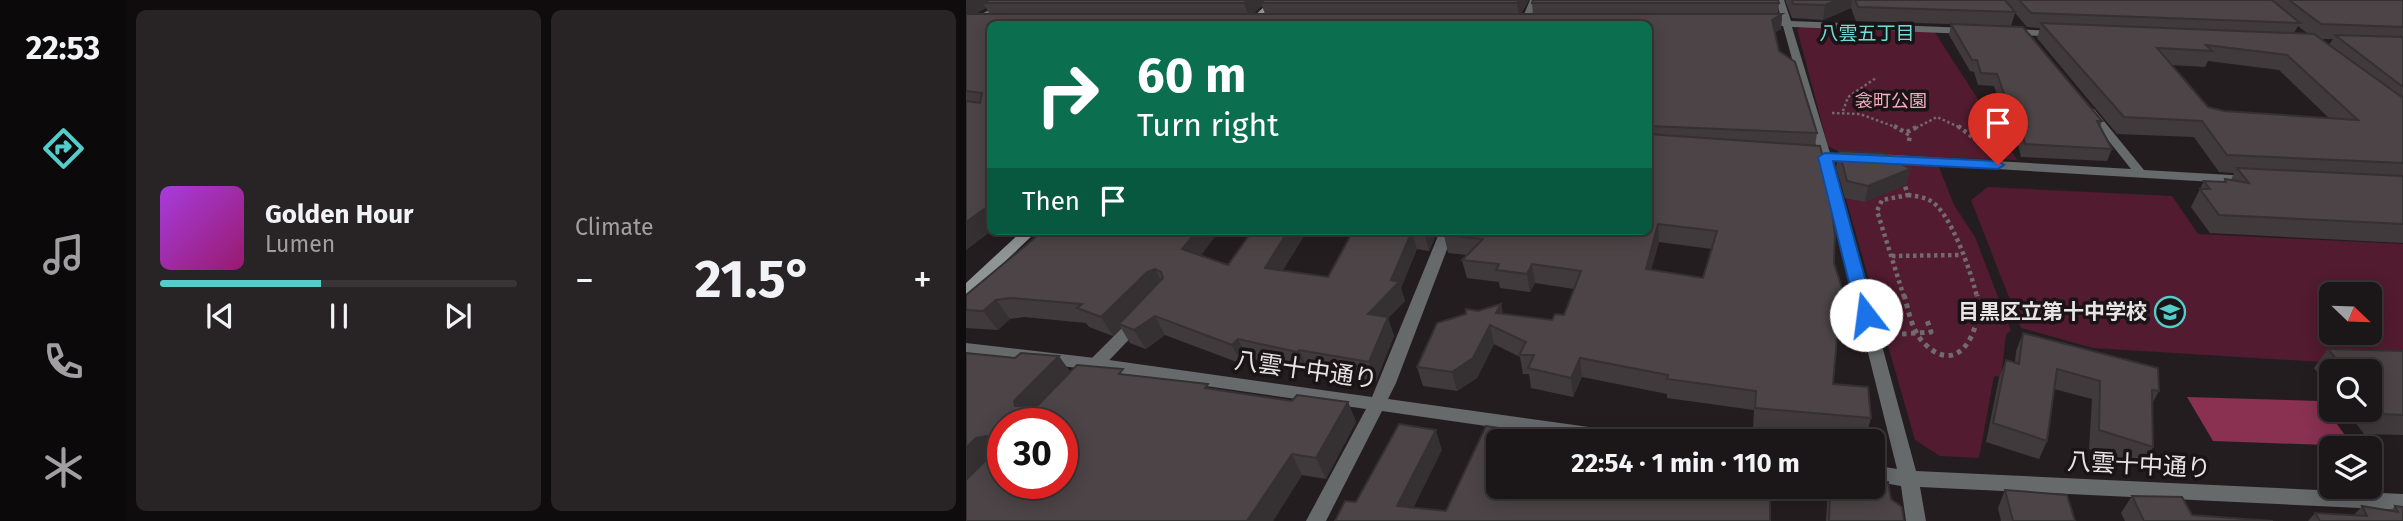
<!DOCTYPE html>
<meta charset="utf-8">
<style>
body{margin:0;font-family:"Fira Sans","Noto Sans JP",sans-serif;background:#282324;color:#f1f3f6;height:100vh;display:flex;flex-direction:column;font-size:26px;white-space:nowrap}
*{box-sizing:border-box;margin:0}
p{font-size:23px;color:#a09fa1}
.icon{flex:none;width:38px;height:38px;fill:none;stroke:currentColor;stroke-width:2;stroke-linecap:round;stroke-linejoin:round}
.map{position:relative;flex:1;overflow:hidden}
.sheet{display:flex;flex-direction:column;gap:10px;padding:10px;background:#0f0c0d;width:840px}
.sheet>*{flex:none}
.hud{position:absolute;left:21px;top:21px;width:665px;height:214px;border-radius:10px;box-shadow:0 4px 18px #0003,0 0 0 2px #393536;background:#0b6e4f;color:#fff;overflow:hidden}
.needle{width:46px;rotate:113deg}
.fabs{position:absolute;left:1353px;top:282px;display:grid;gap:14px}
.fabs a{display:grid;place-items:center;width:63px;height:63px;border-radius:10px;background:#1b1617;box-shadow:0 4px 18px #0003,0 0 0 2px #393536;font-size:35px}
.speed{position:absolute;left:21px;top:408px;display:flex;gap:14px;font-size:35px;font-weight:700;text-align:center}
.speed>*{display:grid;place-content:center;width:91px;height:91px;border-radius:50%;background:#1b1617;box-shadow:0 4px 18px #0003,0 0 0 2px #393536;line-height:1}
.speed .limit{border:10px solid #d22;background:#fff;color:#111}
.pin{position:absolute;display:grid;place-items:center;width:60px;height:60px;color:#fff;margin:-72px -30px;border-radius:50% 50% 50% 0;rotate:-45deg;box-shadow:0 0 7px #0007}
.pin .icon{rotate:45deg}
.me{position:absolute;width:77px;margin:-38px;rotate:345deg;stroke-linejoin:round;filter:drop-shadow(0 0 5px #0008)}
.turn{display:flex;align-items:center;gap:24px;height:147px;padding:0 35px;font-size:32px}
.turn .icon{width:91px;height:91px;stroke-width:2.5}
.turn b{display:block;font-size:49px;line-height:60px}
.then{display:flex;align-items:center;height:66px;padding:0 35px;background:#0003;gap:14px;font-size:26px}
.big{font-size:52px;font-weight:700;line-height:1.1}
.sheet .tile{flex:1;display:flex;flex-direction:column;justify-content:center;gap:10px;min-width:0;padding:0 24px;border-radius:10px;background:#282324}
.song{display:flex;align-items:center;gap:21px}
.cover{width:84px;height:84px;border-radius:10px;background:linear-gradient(135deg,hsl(280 70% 55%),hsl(320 70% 35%))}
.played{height:7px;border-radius:4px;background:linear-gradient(90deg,#52cdcc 45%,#393536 45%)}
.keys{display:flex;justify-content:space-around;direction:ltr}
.heat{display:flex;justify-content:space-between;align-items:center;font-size:38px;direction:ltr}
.sheet .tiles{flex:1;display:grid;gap:10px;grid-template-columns:repeat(2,1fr)}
.trip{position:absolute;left:520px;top:429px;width:399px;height:70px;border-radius:10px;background:#1b1617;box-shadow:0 4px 18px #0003,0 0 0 2px #393536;font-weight:700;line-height:70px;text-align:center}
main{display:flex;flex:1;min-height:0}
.tabs{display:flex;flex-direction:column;width:126px;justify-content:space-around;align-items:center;background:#0b0909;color:#a09fa1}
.tabs .icon{width:49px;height:49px}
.tabs .current{color:#52cdcc}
.tabs b{font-size:32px;color:#f1f3f6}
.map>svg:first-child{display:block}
</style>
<main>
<nav class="tabs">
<b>22:53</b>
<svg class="icon current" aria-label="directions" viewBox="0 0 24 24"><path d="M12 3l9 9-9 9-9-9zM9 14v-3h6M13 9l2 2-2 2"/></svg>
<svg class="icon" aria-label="music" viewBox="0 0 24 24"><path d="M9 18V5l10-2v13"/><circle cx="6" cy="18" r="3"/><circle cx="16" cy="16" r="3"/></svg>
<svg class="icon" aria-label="phone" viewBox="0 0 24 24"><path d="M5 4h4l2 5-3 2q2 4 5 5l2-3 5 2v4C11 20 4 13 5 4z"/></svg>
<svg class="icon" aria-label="climate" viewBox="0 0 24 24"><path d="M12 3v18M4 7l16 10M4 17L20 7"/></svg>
</nav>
<section class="sheet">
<div class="tiles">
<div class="tile">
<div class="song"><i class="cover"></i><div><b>Golden Hour</b><p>Lumen</p></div></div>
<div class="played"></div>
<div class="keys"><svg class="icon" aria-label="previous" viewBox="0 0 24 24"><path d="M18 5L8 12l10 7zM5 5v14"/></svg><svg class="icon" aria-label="pause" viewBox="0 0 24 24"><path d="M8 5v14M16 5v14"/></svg><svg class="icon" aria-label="next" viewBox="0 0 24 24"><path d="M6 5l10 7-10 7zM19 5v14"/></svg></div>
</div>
<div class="tile"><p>Climate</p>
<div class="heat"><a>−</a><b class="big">21.5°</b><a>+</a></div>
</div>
</div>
</section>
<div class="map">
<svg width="1437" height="521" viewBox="0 0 1437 521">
<rect width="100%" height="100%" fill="#241d1f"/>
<path fill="#521b2f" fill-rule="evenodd" d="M 837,26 L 968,31 L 1051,160 L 969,157 L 988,205 L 1009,237 L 1045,331 L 1040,334 L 1035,377 L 1028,376 L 1013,458 L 974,456 L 949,440 L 871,168 L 876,153 L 862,146 L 831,29 Z
M 1022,187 L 1206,196 L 1232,234 L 1437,244 L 1437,367 L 1127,348 L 1055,328 L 1005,200 ZM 1365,294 L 1404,294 L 1404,332 L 1365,332 Z"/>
<path fill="#8a3051" d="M 1221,397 L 1354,401 L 1387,446 L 1247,441 Z"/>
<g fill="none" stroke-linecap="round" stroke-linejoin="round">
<path stroke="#716b6c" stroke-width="2.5" stroke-dasharray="2.5 2.5" stroke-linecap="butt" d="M 877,111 L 882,97 L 910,78
M 866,113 L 894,114 L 932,128
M 950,128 L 971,117 L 995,128"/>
<path stroke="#716b6c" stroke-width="4.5" stroke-dasharray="3.5 3.5" stroke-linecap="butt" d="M 928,126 L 944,135 L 943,141
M 992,126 L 1017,145
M 941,132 L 953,126
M 937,180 L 942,195
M 942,195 C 949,196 957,197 963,200 C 984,209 1006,275 1011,297
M 926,256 L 994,255
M 938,297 L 911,211 L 916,200 L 942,195"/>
<path stroke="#716b6c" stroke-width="5" stroke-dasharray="4.5 4.5" stroke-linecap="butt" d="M 938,295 C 943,312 946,333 960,345 C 995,378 1017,326 1011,295
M 936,334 L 965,332 L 960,317"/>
<path fill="#666a6a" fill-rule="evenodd" d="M 170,318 L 175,319 L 178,323 L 175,327 L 129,375 L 123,377 L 117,375 L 115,371 L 117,367 L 165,319 Z"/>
<path fill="#666a6a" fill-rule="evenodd" d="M 42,0 L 52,0 L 0,28 L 0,22 Z
M 564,0 L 572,0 L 562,24 L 554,24 Z
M 810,0 L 818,0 L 825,21 L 1003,28 L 1007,31 L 1003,34 L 826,27 L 864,153 L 891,154 L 897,158 L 891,162 L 866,161 L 950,471 L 1437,494 L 1437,510 L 954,487 L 960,521 L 940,521 L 935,486 L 906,481 L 906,465 L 931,469 L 854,160 L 838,160 L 832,156 L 838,152 L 852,153 L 817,26 L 796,26 L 792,23 L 796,20 L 816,21 Z
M 1044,29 L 1090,31 L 1095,34 L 1090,37 L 1041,34 L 1039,32 Z
M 1124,108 L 1128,109 L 1178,170 L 1282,176 L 1288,180 L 1282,184 L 911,162 L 905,158 L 911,154 L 1165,169 L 1119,111 Z
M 474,231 L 488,231 L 430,383 L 422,399 L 673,434 L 679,436 L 682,441 L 623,441 L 416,411 L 360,521 L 340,521 L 400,409 L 129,370 L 0,355 L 0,343 L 129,358 L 406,397 Z"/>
<path fill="#8e9594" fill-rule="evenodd" d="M 305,0 L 314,0 L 289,24 L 280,24 Z
M 56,231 L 71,231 L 5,294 L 0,296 L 0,283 Z"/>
</g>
<path fill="#413a3c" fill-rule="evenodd" d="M 0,0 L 563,0 L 555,14 L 567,14 L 566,3 L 813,3 L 812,14 L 816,14 L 815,29 L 809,32 L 813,51 L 851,133 L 849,146 L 868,263 L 881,304 L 878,323 L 872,322 L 867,384 L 905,418 L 900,437 L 787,428 L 788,410 L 701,398 L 701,394 L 616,377 L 607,397 L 565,388 L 563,374 L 557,374 L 554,357 L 528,344 L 511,378 L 491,391 L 457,386 L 451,367 L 512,311 L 535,304 L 537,314 L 586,320 L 598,315 L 608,289 L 569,283 L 564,292 L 534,288 L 533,282 L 501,278 L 496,260 L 501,255 L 482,253 L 478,235 L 682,231 L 682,24 L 24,24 L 25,231 L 0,250 ZM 296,6 L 299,14 L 287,14 ZM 20,8 L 24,14 L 9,14 ZM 693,242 L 746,249 L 737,278 L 685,270 Z
M 819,0 L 1437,0 L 1437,243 L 1244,233 L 1225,207 L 1238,181 L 1257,182 L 1259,179 L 1265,180 L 1268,173 L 1253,172 L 1228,137 L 1151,134 L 1071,38 L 1074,28 L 1061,27 L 1049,13 L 1045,26 L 890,21 L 885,8 L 857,20 L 826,18 ZM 1332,26 L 1341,33 L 1328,33 ZM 1355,39 L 1367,39 L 1363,45 ZM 1242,61 L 1313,70 L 1363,118 L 1258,111 L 1242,107 L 1205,65 L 1239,67 Z
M 985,24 L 1136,121 L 1134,127 L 1146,149 L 1141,161 L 1055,157 L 1049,131 L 1044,131 L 1028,86 L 1012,85 L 1008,72 L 1004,71 L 983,35 Z
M 873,151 L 944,169 L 940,185 L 899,202 L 879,198 L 870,167 Z
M 77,231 L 253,231 L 235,255 L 262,265 L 286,231 L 341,231 L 317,270 L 362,277 L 387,231 L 472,231 L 463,251 L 451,249 L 435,288 L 439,301 L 422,318 L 428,336 L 410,381 L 342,369 L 340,371 L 281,358 L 276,364 L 199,335 L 180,349 L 164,343 L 155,328 L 147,336 L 123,327 L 120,323 L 58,317 L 44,319 L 32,330 L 0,328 L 0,295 Z
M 1057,333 L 1193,391 L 1187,402 L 1187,447 L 1177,465 L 1123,449 L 1126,399 L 1088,389 L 1081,441 L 1073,459 L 1020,442 L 1033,378 L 1040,360 L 1049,363 L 1050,351 Z
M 1362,349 L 1437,351 L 1437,435 L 1398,434 L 1380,410 L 1404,410 L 1404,371 L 1365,371 L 1365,390 L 1348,368 Z
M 104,372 L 161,375 L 245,389 L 326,401 L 382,402 L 390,422 L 360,479 L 336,475 L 307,521 L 0,521 Z
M 862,486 L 906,486 L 925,499 L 938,521 L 860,521 Z
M 1039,490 L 1109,521 L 1035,521 L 1032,508 Z
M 1166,496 L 1226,515 L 1307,521 L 1159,521 L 1155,513 Z
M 1396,506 L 1425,511 L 1429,506 L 1437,521 L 1342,521 L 1349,513 L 1388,515 Z"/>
<path fill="#353031" d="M 1,0 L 37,0 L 17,3 L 20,8 L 0,19 L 0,1 Z
M 282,0 L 302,0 L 295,3 L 296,6 L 283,17 L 278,3 Z
M 553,0 L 563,0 L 553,17 L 551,3 Z
M 872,0 L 886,0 L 885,8 L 857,20 L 859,5 Z
M 816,14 L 815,29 L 805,35 L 806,20 Z
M 944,169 L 940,185 L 899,202 L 902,186 Z
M 24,205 L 25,231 L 0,250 L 0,222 Z
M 692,224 L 693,242 L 680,287 L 680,269 Z
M 231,231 L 253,231 L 226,268 L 216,249 Z
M 322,231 L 341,231 L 307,286 L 299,268 Z
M 446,231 L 451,249 L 435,288 L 439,301 L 422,318 L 428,336 L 410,381 L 403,362 L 402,314 L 425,280 Z
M 459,231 L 472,231 L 463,251 L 458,232 Z
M 566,264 L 569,283 L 564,292 L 561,274 Z
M 189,269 L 199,288 L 153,324 L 155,328 L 147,336 L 135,317 L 181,272 Z
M 30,300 L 44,319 L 32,330 L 17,311 Z
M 535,304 L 538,322 L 530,313 Z
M 189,316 L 199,335 L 180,349 L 168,330 Z
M 524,325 L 528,344 L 511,378 L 491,391 L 486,372 Z
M 272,339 L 281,358 L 276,364 L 266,345 Z
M 333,350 L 342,369 L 340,371 L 331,352 Z
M 93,356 L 108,377 L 64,422 L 49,406 L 48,401 Z
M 614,358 L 616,377 L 607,397 L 605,378 Z
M 382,402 L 390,422 L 360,479 L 350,458 Z
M 470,430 L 476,450 L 441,521 L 431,506 Z
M 21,436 L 37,454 L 0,489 L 0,448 L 10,438 Z
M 326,454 L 336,475 L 307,521 L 281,521 Z"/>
<path fill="#4c4446" stroke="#353031" stroke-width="2" fill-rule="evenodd" d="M 23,0 L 282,0 L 278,3 L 17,3 Z
M 298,0 L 553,0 L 551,3 L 295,3 Z
M 567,0 L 812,0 L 813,3 L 566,3 Z
M 826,0 L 872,0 L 859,5 L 827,4 Z
M 889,0 L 1039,0 L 1049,12 L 892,7 Z
M 1053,0 L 1306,0 L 1334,23 L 1065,13 Z
M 1323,0 L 1437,0 L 1437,27 L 1355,24 Z
M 0,14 L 816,14 L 806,20 L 813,51 L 829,62 L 851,133 L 682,126 L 682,24 L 24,24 L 24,205 L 0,222 L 0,101 L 14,103 L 16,93 L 0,91 Z
M 1075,23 L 1348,34 L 1437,98 L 1437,163 L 1261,155 L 1236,121 L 1158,117 ZM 1240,45 L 1321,55 L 1392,120 L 1258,111 L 1242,107 L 1191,48 L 1246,51 Z
M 985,24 L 1057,27 L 1136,121 L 1131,121 L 1146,149 L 1059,144 L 1053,119 L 1047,119 L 1031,74 L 1015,73 L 1011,60 L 1006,60 Z
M 1369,35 L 1437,37 L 1437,87 Z
M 682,134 L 854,146 L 862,176 L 869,236 L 868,263 L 881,304 L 874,303 L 867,384 L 902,387 L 905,418 L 789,408 L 790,391 L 701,379 L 702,375 L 614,358 L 605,378 L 562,368 L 568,355 L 553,355 L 560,342 L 524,325 L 507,358 L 486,372 L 451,367 L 471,323 L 500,314 L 500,309 L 512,311 L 535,304 L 530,313 L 586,320 L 589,314 L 598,315 L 615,271 L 566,264 L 561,274 L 530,270 L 533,264 L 496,260 L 517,239 L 478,235 L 480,231 L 682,231 ZM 692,224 L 751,231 L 737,278 L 680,269 Z
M 873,151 L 917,153 L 944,169 L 902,186 L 881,181 Z
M 1271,168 L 1437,176 L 1437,224 L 1253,215 L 1234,189 L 1244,189 L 1238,181 L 1260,182 L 1259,179 L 1283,183 Z
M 77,231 L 231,231 L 216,249 L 262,265 L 286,231 L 322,231 L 299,268 L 362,277 L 387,231 L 459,231 L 458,232 L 446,231 L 425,280 L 433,282 L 402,314 L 422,317 L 403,362 L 333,350 L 331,352 L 272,339 L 266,345 L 189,316 L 168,330 L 153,324 L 197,278 L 195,272 L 189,269 L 181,272 L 135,317 L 111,308 L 116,304 L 45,298 L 30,300 L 17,311 L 0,310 L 0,295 Z
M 1057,333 L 1192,368 L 1193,391 L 1186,390 L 1187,447 L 1133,430 L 1134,381 L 1091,369 L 1081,441 L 1027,423 L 1040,360 L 1053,364 Z
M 1362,349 L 1437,351 L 1437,415 L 1414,414 L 1404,401 L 1404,371 L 1380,371 Z
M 0,353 L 49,358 L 55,353 L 93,356 L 48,401 L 49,406 L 72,405 L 111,365 L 157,369 L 153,374 L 242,384 L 239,388 L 326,401 L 331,395 L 382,402 L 350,458 L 326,454 L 281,521 L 0,521 L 0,480 L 20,460 L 21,436 L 10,438 L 0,448 ZM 37,424 L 96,424 L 96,483 L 37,483 Z
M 433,424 L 470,430 L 431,506 L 480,511 L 520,426 L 581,435 L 578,441 L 532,441 L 532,486 L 804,486 L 804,521 L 369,521 L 379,501 L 390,502 Z
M 906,481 L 922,482 L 925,499 L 936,507 L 938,521 L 863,521 L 864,486 L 906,486 Z
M 1039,490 L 1101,495 L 1109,521 L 1047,521 Z
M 1166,496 L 1216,497 L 1226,515 L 1307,521 L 1178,521 Z
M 1396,506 L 1432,512 L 1429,506 L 1437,507 L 1437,521 L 1354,521 L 1349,513 L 1401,516 Z"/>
<path fill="#1a73e8" stroke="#114b97" stroke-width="2" d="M 859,153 L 1032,161 L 1038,165 L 1032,169 L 867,161 L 909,315 L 900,321 L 891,315 L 852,157 Z"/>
<defs>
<g id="school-ring" transform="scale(1.575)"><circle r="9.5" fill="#1b1416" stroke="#52cdcc" stroke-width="1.5"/><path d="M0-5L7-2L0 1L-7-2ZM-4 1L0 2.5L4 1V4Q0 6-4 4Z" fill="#52cdcc"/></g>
</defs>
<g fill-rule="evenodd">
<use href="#school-ring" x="1204" y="312"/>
</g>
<g text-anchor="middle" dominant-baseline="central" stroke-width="7" stroke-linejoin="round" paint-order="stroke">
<g font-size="18" fill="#f8abc1" stroke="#1b1416">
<text x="925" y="101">衾町公園</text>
</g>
<g font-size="19" fill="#71dddb" stroke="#1b1416">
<text x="901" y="33">八雲五丁目</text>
</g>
<g font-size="21" font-weight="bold" fill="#e8e3e4" stroke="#1b1416" text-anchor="end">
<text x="1181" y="312">目黒区立第十中学校</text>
</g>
<g font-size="24" fill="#e8e3e4" stroke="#1b1416">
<text transform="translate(340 370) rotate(8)">八雲十中通り</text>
<text transform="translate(1173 465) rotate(3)">八雲十中通り</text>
</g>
</g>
</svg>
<div class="fabs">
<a><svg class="needle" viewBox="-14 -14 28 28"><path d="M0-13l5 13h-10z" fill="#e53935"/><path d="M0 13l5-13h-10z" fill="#a09fa1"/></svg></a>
<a><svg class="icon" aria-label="search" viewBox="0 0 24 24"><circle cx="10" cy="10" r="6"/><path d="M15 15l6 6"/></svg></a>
<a><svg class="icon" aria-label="layers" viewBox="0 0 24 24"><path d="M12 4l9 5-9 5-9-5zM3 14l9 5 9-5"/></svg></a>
</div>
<div class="speed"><div class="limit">30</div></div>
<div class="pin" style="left:1032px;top:165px;background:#d93025"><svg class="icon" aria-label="arrive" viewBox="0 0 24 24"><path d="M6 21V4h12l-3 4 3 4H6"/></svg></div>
<svg class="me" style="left:900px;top:315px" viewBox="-20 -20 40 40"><circle r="19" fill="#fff"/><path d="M0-13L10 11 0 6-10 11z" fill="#1a73e8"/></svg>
<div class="trip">22:54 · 1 min · 110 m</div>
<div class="hud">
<div class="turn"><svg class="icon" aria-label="right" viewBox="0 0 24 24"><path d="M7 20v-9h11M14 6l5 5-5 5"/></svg><div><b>60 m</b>Turn right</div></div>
<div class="then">Then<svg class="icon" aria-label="arrive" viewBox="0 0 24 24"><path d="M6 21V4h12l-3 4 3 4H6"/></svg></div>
</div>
</div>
</main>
